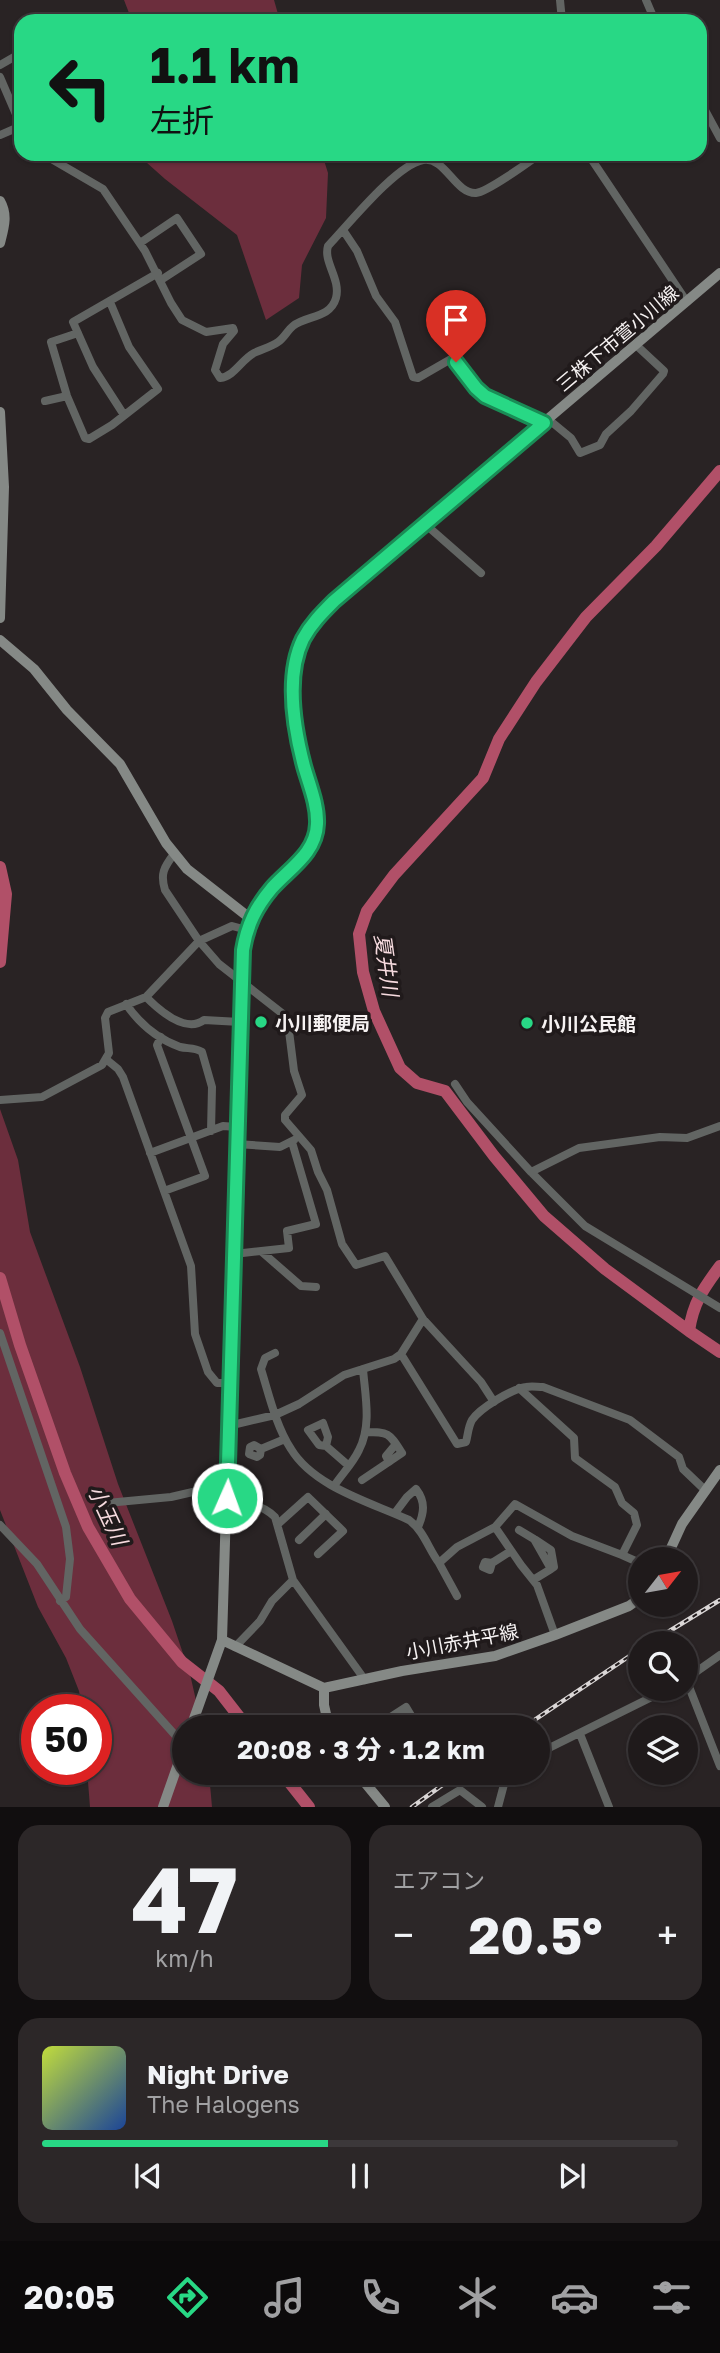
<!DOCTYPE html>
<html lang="ja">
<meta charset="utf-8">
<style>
body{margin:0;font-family:"Golos Text","Noto Sans JP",sans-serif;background:#2c2728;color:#f1f3f6;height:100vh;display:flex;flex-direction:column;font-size:26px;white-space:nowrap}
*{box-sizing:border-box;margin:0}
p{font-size:23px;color:#a1a1a3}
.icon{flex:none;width:38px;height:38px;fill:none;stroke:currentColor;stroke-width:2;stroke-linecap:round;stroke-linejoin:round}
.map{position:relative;height:1807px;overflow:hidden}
.panel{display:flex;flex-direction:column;gap:18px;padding:18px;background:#110e0f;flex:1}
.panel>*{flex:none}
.top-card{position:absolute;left:14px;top:14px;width:693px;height:147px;border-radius:21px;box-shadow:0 2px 5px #0004,0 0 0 2px #3c383a;background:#28d885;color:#111;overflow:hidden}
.needle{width:46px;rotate:59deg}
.fabs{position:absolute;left:628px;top:1547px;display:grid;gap:14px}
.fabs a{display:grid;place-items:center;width:70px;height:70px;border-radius:50%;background:#1f1a1b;box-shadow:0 2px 5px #0004,0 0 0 2px #3c383a;font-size:35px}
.speed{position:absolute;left:21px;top:1694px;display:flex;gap:14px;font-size:35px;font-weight:700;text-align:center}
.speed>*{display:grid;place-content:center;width:91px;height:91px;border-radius:50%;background:#1f1a1b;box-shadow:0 2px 5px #0004,0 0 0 2px #3c383a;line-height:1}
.speed .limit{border:10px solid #d22;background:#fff;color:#111}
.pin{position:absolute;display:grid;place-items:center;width:60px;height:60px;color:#fff;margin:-72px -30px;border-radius:50% 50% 50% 0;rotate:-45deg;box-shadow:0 0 7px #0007}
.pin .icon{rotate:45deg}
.me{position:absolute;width:77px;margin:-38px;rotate:2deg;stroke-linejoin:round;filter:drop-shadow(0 0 5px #0008)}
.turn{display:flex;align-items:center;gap:24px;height:147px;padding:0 21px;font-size:32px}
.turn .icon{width:91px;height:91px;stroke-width:2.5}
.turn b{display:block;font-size:49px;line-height:60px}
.big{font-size:52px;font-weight:700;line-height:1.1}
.panel .tile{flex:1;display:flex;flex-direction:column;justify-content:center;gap:10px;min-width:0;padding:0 24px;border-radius:21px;background:#2c2728}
.panel .dial{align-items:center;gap:0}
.dial b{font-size:91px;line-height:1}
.song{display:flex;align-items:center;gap:21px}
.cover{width:84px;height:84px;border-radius:10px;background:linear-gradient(135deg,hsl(70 70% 55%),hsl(220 70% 35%))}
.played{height:7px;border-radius:4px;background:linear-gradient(90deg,#28d885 45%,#3c383a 45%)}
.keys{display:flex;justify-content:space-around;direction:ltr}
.heat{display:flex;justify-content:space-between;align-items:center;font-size:38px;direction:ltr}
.panel .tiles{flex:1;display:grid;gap:18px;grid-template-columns:1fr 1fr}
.tile:last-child{grid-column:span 2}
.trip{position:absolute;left:172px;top:1715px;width:378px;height:70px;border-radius:35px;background:#1f1a1b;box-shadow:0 2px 5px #0004,0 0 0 2px #3c383a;font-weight:700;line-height:70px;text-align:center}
.tabs{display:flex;height:112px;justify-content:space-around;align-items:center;background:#0c0a0b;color:#a1a1a3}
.tabs .icon{width:49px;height:49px}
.tabs .on{color:#28d885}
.tabs b{font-size:32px;color:#f1f3f6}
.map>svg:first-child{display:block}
</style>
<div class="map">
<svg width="720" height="1807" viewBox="0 0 720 1807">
<rect width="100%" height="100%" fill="#292324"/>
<path fill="#6c2e3d" d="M 124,0 L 274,0 L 280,21 L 123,21 L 129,13 Z
M 137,154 L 322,154 L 328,173 L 326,218 L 302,265 L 299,298 L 266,320 L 237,235 L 165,179 Z
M 0,1109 L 18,1160 L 30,1232 L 80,1367 L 118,1484 L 172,1621 L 190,1674 L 202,1727 L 184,1727 L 184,1773 L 209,1773 L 212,1807 L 90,1807 L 87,1769 L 96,1769 L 96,1710 L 82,1710 L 79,1691 L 66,1658 L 38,1607 L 0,1510 Z"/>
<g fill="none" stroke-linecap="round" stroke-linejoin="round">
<path stroke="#b15068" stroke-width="12" d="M 720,471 L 656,546 L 586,617 L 536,682 L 499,739 L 483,778 L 394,875 L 367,911 L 359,934 L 363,972 L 374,1011 L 400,1068 L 417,1083 L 445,1091 L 494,1156 L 544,1216 L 605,1269 L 689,1331 L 720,1352
M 0,867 L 6,894 L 0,962
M 0,1278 L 20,1345 L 65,1473 L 88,1527 L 130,1599 L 182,1662 L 219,1691 L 247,1727
M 689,1331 C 693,1303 703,1289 720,1266
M 282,1773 L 309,1807"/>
<path stroke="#626563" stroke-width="8" d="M 560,0 L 562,21
M 646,0 L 655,21
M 0,65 L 21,53
M 0,77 L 21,126
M 700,101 L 720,138
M 0,135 L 21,126
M 43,154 L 103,189 L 145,251 L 171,303 L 182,320 L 206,332 L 233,328 L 234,331 L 223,344 L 215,370 L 220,378 C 235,376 241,360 254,353 C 262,349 271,347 278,342 C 284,338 287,331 293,326 C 306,315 330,319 336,298 C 341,279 323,262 328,246 C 349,224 396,165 423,160 C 445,156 455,194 476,193 C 487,192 529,162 540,154
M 588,154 L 687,302
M 343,230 L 357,251 L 376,296 L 395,322 L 413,377 L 418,378 L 451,359 L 485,396 L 544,423
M 140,243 L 177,218 L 201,254 L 161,280
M 78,333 L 51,342 L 67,396 L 85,438 L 89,439 L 112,425 L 158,389 L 129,347 L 110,302
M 45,401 L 67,396
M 124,415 L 93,367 L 73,322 L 158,273
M 548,419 L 571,438 L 580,453 L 600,445 L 606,434 L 631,411 L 663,374 L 664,371 L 636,345
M 425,524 L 481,573
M 174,854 C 164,867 160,874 165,890 L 199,941 L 219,964 L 283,1014 L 288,1023 L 294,1071 L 302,1095 L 285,1115 L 285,1120 L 311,1150 L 318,1172 L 327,1190 L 342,1244 L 356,1265 L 385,1256 L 423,1319 L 481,1382 L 494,1402
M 146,997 C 159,1010 185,1034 204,1020 L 240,1022
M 126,1004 C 139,1023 158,1039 180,1047 C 188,1049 194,1047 202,1052 L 212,1087 L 211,1131
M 161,1037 L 157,1045 L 205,1176 L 164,1191
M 107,1060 L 118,1069 L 123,1077 L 191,1266 L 195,1334 L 208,1372 L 217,1383 L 230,1383
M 455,1084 L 467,1102 L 531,1172 L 585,1226 L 720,1308
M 0,1100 L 42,1097 L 102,1065 L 109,1053 L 105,1018 L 108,1012 L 146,997 L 199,941 L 232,926 L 247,930
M 236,1144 L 280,1147 L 294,1140
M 150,1153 L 223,1126 L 237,1127
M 531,1172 L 579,1148 L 660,1137 L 687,1138 L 720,1126
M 262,1252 L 301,1286 L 316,1287
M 234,1254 L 289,1248 L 287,1231 L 316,1224 L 292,1142
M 0,1333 L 66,1527 L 70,1559 L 66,1597 L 60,1601
M 275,1353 L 265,1358 L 261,1369 C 269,1395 276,1426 291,1449 C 314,1487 370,1502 409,1520 C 424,1531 428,1548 439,1563 L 457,1547 L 495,1527 L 521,1565 L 537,1585 L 555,1635
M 401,1354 L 457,1444 L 466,1442 C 468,1435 468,1427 472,1420 C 480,1408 512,1389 526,1387 C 532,1386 537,1387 543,1387 L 630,1420 L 679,1457 L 683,1469 L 706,1491
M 519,1388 L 574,1438 L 575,1458 L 615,1487 L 622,1503 L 634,1513 L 637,1525 L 622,1555 L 640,1563
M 323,1423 L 328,1437 L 326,1446 L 319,1445 L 308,1430 Z
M 228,1426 L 275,1415 L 299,1404 L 344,1375 L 394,1359 L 401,1354 L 423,1319
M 326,1446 L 349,1466
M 261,1449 L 260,1455 L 257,1457 L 249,1454 L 250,1447 L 254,1445 L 261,1449 L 285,1439
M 389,1462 L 386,1456 L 396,1444
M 362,1480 L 402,1453 C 389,1433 389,1432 366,1432
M 334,1486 C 342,1474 353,1463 359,1450 C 372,1425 365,1395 363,1369
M 107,1503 L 171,1497 L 197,1491 L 227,1498
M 226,1505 C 246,1504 260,1502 275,1517 L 293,1580 L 365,1680
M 395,1513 L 407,1497 L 416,1489 C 426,1502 424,1513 418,1527
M 278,1524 L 308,1497 L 343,1531 L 318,1554
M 0,1525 L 37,1564 L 80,1629 L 184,1745
M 495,1527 L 515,1504 L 572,1536 L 622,1555
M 519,1530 L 534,1539 L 551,1569 L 533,1580
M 299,1540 L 326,1514
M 536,1540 L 551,1550 L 554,1567 L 551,1569
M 439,1563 L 457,1596
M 492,1563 L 490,1570 L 483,1567 L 485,1562 L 492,1563 L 511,1551
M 235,1647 L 260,1621 L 272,1601 L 293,1580
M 686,1679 L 720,1766
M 686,1679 L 720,1655
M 375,1727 L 406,1707 L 418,1727
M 439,1727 L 442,1726
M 580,1734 L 609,1807
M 537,1754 L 668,1689
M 362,1781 L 374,1773
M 432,1807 L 460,1790 L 482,1807
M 498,1807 L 507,1773"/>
<path stroke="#858986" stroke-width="10" d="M 0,201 C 8,215 4,227 0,243
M 0,412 L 4,487 L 0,618
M 0,640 L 34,669 L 67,710 L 120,764 L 166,843 L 187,869 L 251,919
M 666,1559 L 682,1524 L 720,1470
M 222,1640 L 324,1688
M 324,1688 L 402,1671 L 495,1656 L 555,1635 L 629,1606 L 640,1598
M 324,1688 L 324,1705 L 329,1727
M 191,1727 L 222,1640 L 243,950 C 247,926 256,907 272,888 C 290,868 316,853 317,824 C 318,805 309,784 304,766 C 294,728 285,675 303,639 C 311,624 322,613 333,601 L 720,273
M 357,1773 L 385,1807
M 163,1807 L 184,1747"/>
<g stroke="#dad6d6" stroke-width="4.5">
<path id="rail" d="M 650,1643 L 720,1600
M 524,1727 L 640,1649
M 412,1807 L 459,1773"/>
</g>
<use href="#rail" stroke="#201a1b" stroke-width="2" stroke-dasharray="5" stroke-linecap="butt"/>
</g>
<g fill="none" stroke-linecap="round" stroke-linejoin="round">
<g stroke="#1a8c56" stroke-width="18">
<path id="route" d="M 227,1498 L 243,950 C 247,925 256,907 272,888 C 290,868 316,853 317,824 C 318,805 309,784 304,766 C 294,728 285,676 303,639 C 311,624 322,613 334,601 L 544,423 L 485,396 L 476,388 L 456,362"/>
</g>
<use href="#route" stroke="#28d885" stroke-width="12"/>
</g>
<g fill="#28d885" stroke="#201a1b" stroke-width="2.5">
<circle cx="261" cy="1022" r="7"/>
<circle cx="527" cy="1023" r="7"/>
</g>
<g text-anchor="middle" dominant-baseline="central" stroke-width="7" stroke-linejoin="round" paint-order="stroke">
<g font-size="19" fill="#f6f2f2" stroke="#201a1b">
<text transform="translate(617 338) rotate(-40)">三株下市萱小川線</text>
<text transform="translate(462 1641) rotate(-11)">小川赤井平線</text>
</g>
<g font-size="19" font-weight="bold" fill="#f6f2f2" stroke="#201a1b" text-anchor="start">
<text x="275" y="1022">小川郵便局</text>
<text x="541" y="1023">小川公民館</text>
</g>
<g font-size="21" font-style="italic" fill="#f7dbdf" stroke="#201a1b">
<text transform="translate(387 965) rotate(82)">夏井川</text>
<text transform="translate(108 1515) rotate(65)">小玉川</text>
</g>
</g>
</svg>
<div class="fabs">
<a><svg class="needle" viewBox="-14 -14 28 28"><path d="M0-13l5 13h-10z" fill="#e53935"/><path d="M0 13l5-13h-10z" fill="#a1a1a3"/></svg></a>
<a><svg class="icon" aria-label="search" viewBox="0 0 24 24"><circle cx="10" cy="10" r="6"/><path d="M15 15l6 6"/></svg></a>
<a><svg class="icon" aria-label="layers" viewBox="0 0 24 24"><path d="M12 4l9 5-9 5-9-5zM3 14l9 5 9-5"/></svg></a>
</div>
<div class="speed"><div class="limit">50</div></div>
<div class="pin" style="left:456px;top:362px;background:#d93025"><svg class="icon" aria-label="arrive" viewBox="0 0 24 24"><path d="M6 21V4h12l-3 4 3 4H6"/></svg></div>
<svg class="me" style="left:227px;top:1498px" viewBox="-20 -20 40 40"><circle r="17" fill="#28d885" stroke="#fff" stroke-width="3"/><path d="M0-11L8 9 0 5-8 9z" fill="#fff"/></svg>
<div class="trip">20:08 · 3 分 · 1.2 km</div>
<div class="top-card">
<div class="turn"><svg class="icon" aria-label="left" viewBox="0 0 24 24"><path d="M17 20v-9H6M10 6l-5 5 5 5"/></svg><div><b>1.1 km</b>左折</div></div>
</div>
</div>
<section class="panel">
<div class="tiles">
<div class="tile dial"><b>47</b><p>km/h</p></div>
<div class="tile"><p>エアコン</p>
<div class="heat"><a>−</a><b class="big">20.5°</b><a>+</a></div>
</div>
<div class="tile">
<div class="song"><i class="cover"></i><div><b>Night Drive</b><p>The Halogens</p></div></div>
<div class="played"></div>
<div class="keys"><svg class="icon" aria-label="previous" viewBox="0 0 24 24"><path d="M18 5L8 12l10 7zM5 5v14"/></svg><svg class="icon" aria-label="pause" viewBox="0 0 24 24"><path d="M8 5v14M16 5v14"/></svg><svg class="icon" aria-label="next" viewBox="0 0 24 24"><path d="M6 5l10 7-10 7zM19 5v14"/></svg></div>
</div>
</div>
</section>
<nav class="tabs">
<b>20:05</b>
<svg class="icon on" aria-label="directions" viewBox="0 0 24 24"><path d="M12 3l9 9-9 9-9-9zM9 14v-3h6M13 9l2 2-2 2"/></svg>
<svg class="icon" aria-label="music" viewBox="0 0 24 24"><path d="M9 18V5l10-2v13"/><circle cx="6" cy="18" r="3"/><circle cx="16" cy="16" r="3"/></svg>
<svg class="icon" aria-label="phone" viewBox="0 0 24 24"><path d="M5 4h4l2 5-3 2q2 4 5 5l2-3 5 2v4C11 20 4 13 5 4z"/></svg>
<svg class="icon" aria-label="climate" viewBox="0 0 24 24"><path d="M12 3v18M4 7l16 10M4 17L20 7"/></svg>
<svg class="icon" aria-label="car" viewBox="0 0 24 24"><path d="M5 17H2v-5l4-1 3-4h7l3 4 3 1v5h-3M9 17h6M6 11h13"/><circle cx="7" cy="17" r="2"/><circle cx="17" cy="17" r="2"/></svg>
<svg class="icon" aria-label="filters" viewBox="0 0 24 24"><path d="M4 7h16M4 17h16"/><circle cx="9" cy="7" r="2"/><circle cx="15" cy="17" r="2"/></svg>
</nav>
